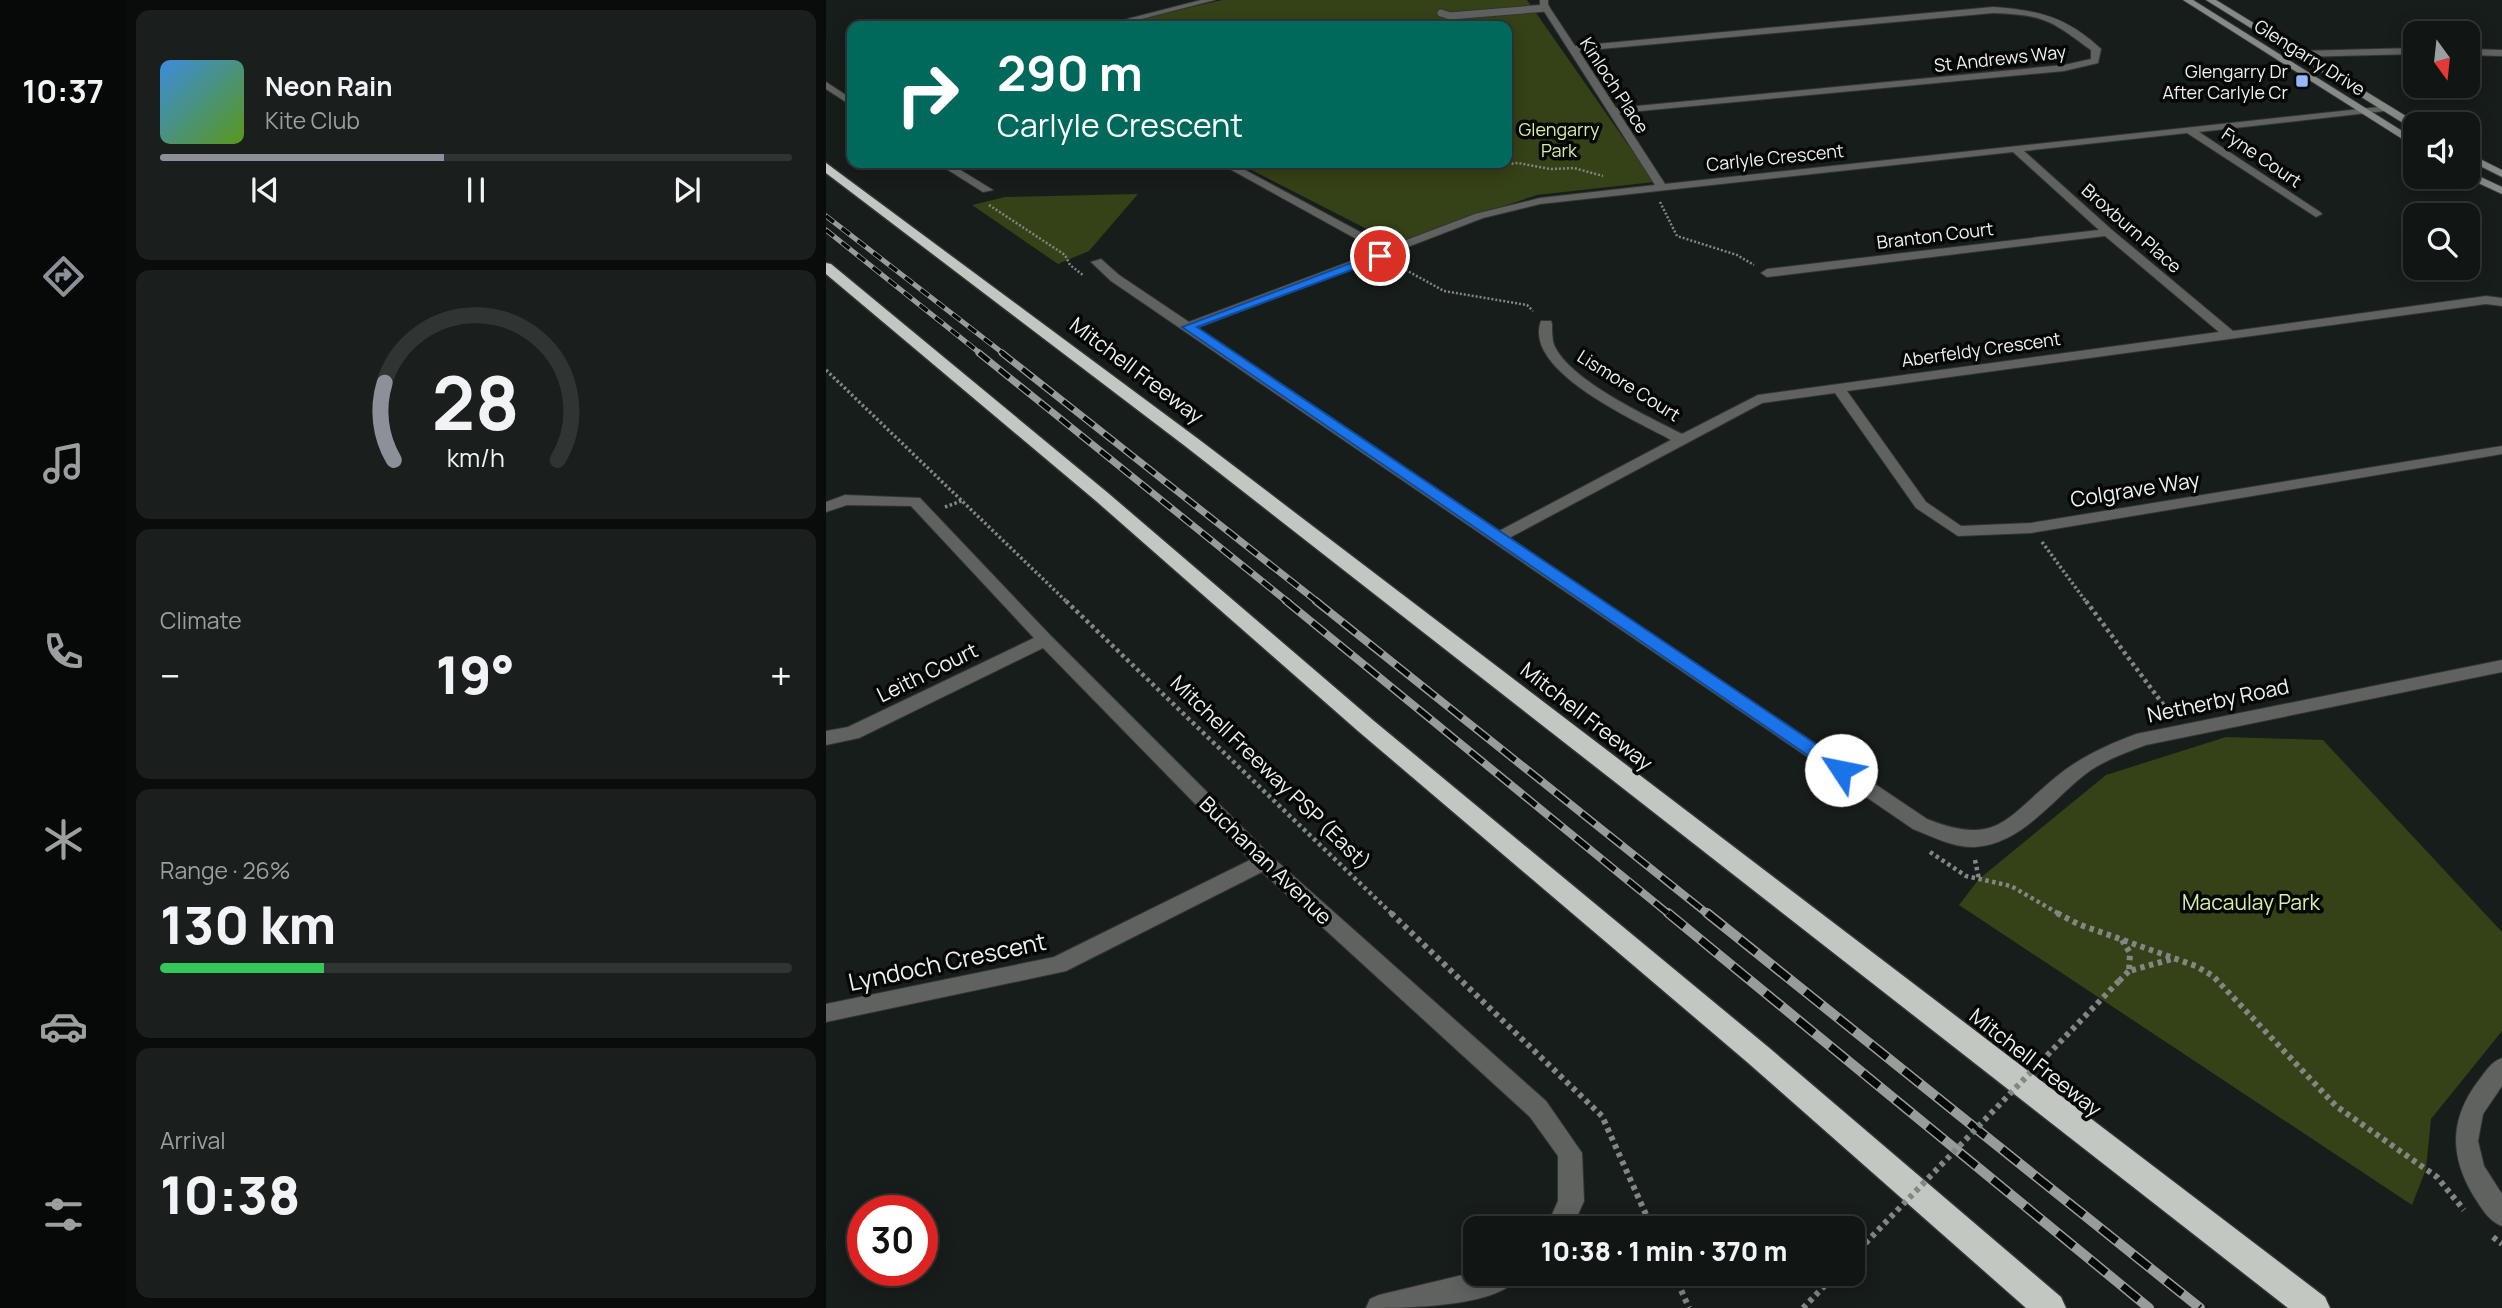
<!DOCTYPE html>
<meta charset="utf-8">
<style>
body{margin:0;font-family:Manrope,sans-serif;background:#1a1f1d;color:#f1f3f6;height:100vh;display:flex;flex-direction:column;font-size:26px;white-space:nowrap}
*{box-sizing:border-box;margin:0}
p{font-size:23px;color:#9c9fa0}
.icon{flex:none;width:38px;height:38px;fill:none;stroke:currentColor;stroke-width:2;stroke-linecap:round;stroke-linejoin:round}
.map{position:relative;flex:1;overflow:hidden}
.sheet{display:flex;flex-direction:column;gap:10px;padding:10px;background:#090c0b;width:700px}
.sheet>*{flex:none}
.banner{position:absolute;left:21px;top:21px;width:665px;height:147px;border-radius:14px;box-shadow:0 4px 18px #0003,0 0 0 2px #303534;background:#00695c;color:#fff;overflow:hidden}
.needle{width:46px;rotate:165deg}
.tools{position:absolute;left:1577px;top:21px;display:grid;gap:14px}
.tools a{display:grid;place-items:center;width:77px;height:77px;border-radius:14px;background:#111614;box-shadow:0 4px 18px #0003,0 0 0 2px #303534;font-size:35px}
.speed{position:absolute;left:21px;top:1195px;display:flex;gap:14px;font-size:35px;font-weight:700;text-align:center}
.speed>*{display:grid;place-content:center;width:91px;height:91px;border-radius:50%;background:#111614;box-shadow:0 4px 18px #0003,0 0 0 2px #303534;line-height:1}
.speed .limit{border:10px solid #d22;background:#fff;color:#111}
.pin{position:absolute;display:grid;place-items:center;width:60px;height:60px;color:#fff;margin:-30px;border:4px solid #fff;border-radius:50%;box-shadow:0 2px 7px #0007}
.me{position:absolute;width:77px;margin:-38px;rotate:304deg;stroke-linejoin:round;filter:drop-shadow(0 0 5px #0008)}
.turn{display:flex;align-items:center;gap:24px;height:147px;padding:0 35px;font-size:32px}
.turn .icon{width:91px;height:91px;stroke-width:2.5}
.turn b{display:block;font-size:49px;line-height:60px}
.big{font-size:52px;font-weight:800;line-height:1.1}
.sheet .tile{flex:1;display:flex;flex-direction:column;justify-content:center;gap:10px;min-width:0;padding:0 24px;border-radius:14px;background:#1a1f1d}
.sheet .dial{align-items:center;gap:0}
.dial svg{height:182px;overflow:visible;fill:none;stroke:#303534;stroke-width:7;stroke-linecap:round;text-anchor:middle}
.dial text{fill:#f1f3f6;stroke:none}
.song{display:flex;align-items:center;gap:21px}
.cover{width:84px;height:84px;border-radius:10px;background:linear-gradient(135deg,hsl(210 70% 55%),hsl(90 70% 35%))}
.played{height:7px;border-radius:4px;background:linear-gradient(90deg,#8c9099 45%,#303534 45%)}
.keys{display:flex;justify-content:space-around;direction:ltr}
.heat{display:flex;justify-content:space-between;align-items:center;font-size:38px;direction:ltr}
.charge{height:10px;border-radius:5px;background:linear-gradient(90deg,#34c759 26%,#303534 0)}
.trip{position:absolute;left:637px;top:1216px;width:402px;height:70px;border-radius:14px;background:#111614;box-shadow:0 4px 18px #0003,0 0 0 2px #303534;font-weight:800;line-height:70px;text-align:center}
main{display:flex;flex:1;min-height:0}
.dock{display:flex;flex-direction:column;width:126px;justify-content:space-around;align-items:center;background:#070908;color:#9c9fa0}
.dock .icon{width:49px;height:49px}
.dock .active{color:#8c9099}
.dock b{font-size:32px;color:#f1f3f6}
.map>svg:first-child{display:block}
</style>
<main>
<nav class="dock">
<b>10:37</b>
<svg class="icon active" aria-label="directions" viewBox="0 0 24 24"><path d="M12 3l9 9-9 9-9-9zM9 14v-3h6M13 9l2 2-2 2"/></svg>
<svg class="icon" aria-label="music" viewBox="0 0 24 24"><path d="M9 18V5l10-2v13"/><circle cx="6" cy="18" r="3"/><circle cx="16" cy="16" r="3"/></svg>
<svg class="icon" aria-label="phone" viewBox="0 0 24 24"><path d="M5 4h4l2 5-3 2q2 4 5 5l2-3 5 2v4C11 20 4 13 5 4z"/></svg>
<svg class="icon" aria-label="climate" viewBox="0 0 24 24"><path d="M12 3v18M4 7l16 10M4 17L20 7"/></svg>
<svg class="icon" aria-label="car" viewBox="0 0 24 24"><path d="M5 17H2v-5l4-1 3-4h7l3 4 3 1v5h-3M9 17h6M6 11h13"/><circle cx="7" cy="17" r="2"/><circle cx="17" cy="17" r="2"/></svg>
<svg class="icon" aria-label="filters" viewBox="0 0 24 24"><path d="M4 7h16M4 17h16"/><circle cx="9" cy="7" r="2"/><circle cx="15" cy="17" r="2"/></svg>
</nav>
<section class="sheet">
<div class="tile">
<div class="song"><i class="cover"></i><div><b>Neon Rain</b><p>Kite Club</p></div></div>
<div class="played"></div>
<div class="keys"><svg class="icon" aria-label="previous" viewBox="0 0 24 24"><path d="M18 5L8 12l10 7zM5 5v14"/></svg><svg class="icon" aria-label="pause" viewBox="0 0 24 24"><path d="M8 5v14M16 5v14"/></svg><svg class="icon" aria-label="next" viewBox="0 0 24 24"><path d="M6 5l10 7-10 7zM19 5v14"/></svg></div>
</div>
<div class="tile dial"><svg viewBox="0 0 100 80">
<path d="M14 69A42 42 0 1 1 86 69"/>
<path d="M14 69A42 42 0 0 1 10 35" stroke="#8c9099"/>
<text x="50" y="56" font-size="32" font-weight="700">28</text>
<text x="50" y="72" font-size="11">km/h</text>
</svg></div>
<div class="tile"><p>Climate</p>
<div class="heat"><a>−</a><b class="big">19°</b><a>+</a></div>
</div>
<div class="tile"><p>Range · 26%</p><b class="big">130 km</b><div class="charge"></div></div>
<div class="tile"><p>Arrival</p><b class="big">10:38</b></div>
</section>
<div class="map">
<svg width="1676" height="1308" viewBox="0 0 1676 1308">
<rect width="100%" height="100%" fill="#171d1a"/>
<path fill="#354116" d="M 396,0 L 701,0 L 828,182 L 711,195 L 568,243 L 412,163 L 681,163 L 681,26 L 283,26 Z
M 312,194 L 263,251 L 232,264 L 146,205 L 179,197 Z
M 1400,737 L 1497,740 L 1676,932 L 1676,1031 L 1605,1119 L 1600,1169 L 1586,1205 L 1133,905 L 1153,879 L 1280,775 Z"/>
<g fill="none" stroke-linecap="round" stroke-linejoin="round">
<g stroke="#313634" stroke-width="9">
<path id="service" d="M 615,13 L 624,16 L 720,8"/>
</g>
<g stroke="#313634" stroke-width="2">
<path id="minor" d="M 375,0 L 389,0 L 288,26 L 274,26 Z
M 714,0 L 722,0 L 722,5 L 749,46 L 1167,7 C 1212,10 1241,17 1275,49 L 1272,63 L 1238,71 L 793,113 L 839,184 L 1562,106 L 1564,108 L 1559,111 L 1373,132 L 1494,212 L 1496,214 L 1490,217 L 1361,133 L 1198,151 L 1286,230 L 1407,331 L 1660,296 L 1676,298 L 1676,306 L 1660,304 L 1021,391 L 1100,502 L 1135,526 L 1205,523 L 1676,446 L 1676,454 L 1205,533 L 1132,536 L 1090,508 L 1009,393 L 936,403 L 683,538 L 1101,819 C 1171,847 1180,818 1230,777 C 1254,757 1281,745 1310,734 L 1676,660 L 1676,672 L 1320,745 C 1301,752 1282,759 1265,770 C 1228,796 1198,844 1149,847 C 1128,848 1107,837 1087,829 L 285,281 L 265,262 L 275,259 L 293,275 L 363,322 L 552,251 L 393,163 L 406,163 L 562,247 L 649,214 L 714,198 L 829,185 L 714,5 ZM 1167,13 C 1219,15 1224,20 1265,50 L 1265,59 L 1238,65 L 790,108 L 753,51 ZM 1187,152 L 1273,230 L 941,269 L 935,273 L 941,277 L 1279,236 L 1393,332 L 932,395 L 856,434 C 822,416 744,381 728,345 C 726,339 726,331 726,324 L 725,321 L 715,321 C 696,371 811,421 845,440 L 673,531 L 371,328 L 657,218 L 714,204 Z
M 136,20 L 147,26 L 133,25 L 132,23 Z
M 1589,48 L 1589,54 L 1473,57 L 1468,54 L 1473,51 Z
M 1642,49 L 1676,50 L 1676,56 L 1642,55 Z
M 0,82 L 26,99 L 26,106 L 0,89 Z
M 111,163 L 123,163 L 167,190 L 157,192 Z
M 19,495 L 94,498 L 225,636 L 445,856 L 720,1101 L 756,1153 L 758,1201 L 746,1228 L 720,1228 L 732,1201 L 732,1156 L 704,1117 L 436,872 L 240,971 L 0,1022 L 0,1004 L 228,957 L 424,860 L 217,648 L 33,738 L 0,745 L 0,731 L 22,727 L 208,638 L 85,506 L 21,505 L 0,512 L 0,502 Z
M 1676,1058 L 1676,1086 L 1657,1114 L 1652,1141 L 1658,1166 L 1676,1194 L 1676,1226 C 1662,1221 1655,1207 1647,1195 C 1623,1154 1624,1118 1653,1080 C 1660,1071 1665,1062 1676,1058 Z
M 649,1272 L 694,1274 C 679,1308 574,1308 540,1308 L 544,1299 L 553,1295 Z"/>
</g>
<g stroke="#313634" stroke-width="2">
<path id="secondary" d="M 1357,0 L 1367,0 L 1589,139 L 1589,147 Z
M 1380,0 L 1390,0 L 1593,124 L 1589,124 L 1589,129 L 1585,128 Z
M 1642,153 L 1676,170 L 1676,177 L 1642,160 Z
M 1642,171 L 1676,187 L 1676,194 L 1639,177 L 1642,177 Z"/>
</g>
<g stroke="#313634" stroke-width="3">
<path id="motorway" d="M 0,163 L 371,438 L 1499,1297 L 1504,1308 L 1462,1308 L 359,446 L 0,173 Z
M 0,263 L 5,264 L 282,493 L 548,721 L 941,1046 L 1235,1297 L 1240,1308 L 1200,1308 L 921,1062 L 532,731 L 270,501 L 0,274 Z"/>
</g>
<path stroke="#828784" stroke-width="2.5" stroke-dasharray="2 2" stroke-linecap="butt" d="M 610,166 L 645,169 L 692,163 L 724,169 L 748,168 L 777,176
M 834,202 L 851,236 L 911,255 L 928,265
M 163,205 L 239,255 L 244,265 L 258,276
M 569,264 L 618,291 L 701,305 L 707,311"/>
<path stroke="#828784" stroke-width="3.5" stroke-dasharray="2.5 2.5" stroke-linecap="butt" d="M 0,370 L 242,603
M 119,507 L 138,500
M 1216,542 L 1261,603"/>
<path stroke="#828784" stroke-width="4.5" stroke-dasharray="3.5 3.5" stroke-linecap="butt" d="M 240,601 L 567,915
M 1260,601 L 1345,715
M 1104,852 L 1140,876 L 1185,886 L 1235,915
M 1149,860 L 1153,879"/>
<path stroke="#828784" stroke-width="6" stroke-dasharray="4.5 4.5" stroke-linecap="butt" d="M 565,913 L 776,1116 L 826,1228
M 1231,913 L 1252,924 L 1370,966 L 1387,976 L 1510,1106 L 1611,1177 L 1638,1210
M 1296,940 L 1304,953 L 1303,971 L 1346,959
M 1293,981 L 1303,971
M 811,1228 L 822,1219
M 1667,1237 L 1676,1244
M 848,1274 L 863,1308
M 977,1308 L 1010,1274"/>
<use href="#service" stroke="#606260" stroke-width="7"/>
<use href="#minor" fill="#606260" fill-rule="evenodd"/>
<use href="#secondary" fill="#878b87" fill-rule="evenodd"/>
<use href="#motorway" fill="#c2c8c1" fill-rule="evenodd"/>
<g stroke="#989d9a" stroke-width="5">
<path id="rail-far3" d="M 0,216 L 178,354
M 0,230 L 155,354"/>
</g>
<g stroke="#989d9a" stroke-width="7">
<path id="rail-far2" d="M 153,353 L 463,603
M 176,353 L 493,603"/>
</g>
<g stroke="#989d9a" stroke-width="8">
<path id="rail-far1" d="M 460,601 L 844,915
M 490,601 L 883,915"/>
</g>
<g stroke="#989d9a" stroke-width="10">
<path id="rail" d="M 842,913 L 1323,1308
M 881,913 L 1374,1308"/>
</g>
<use href="#rail-far3" stroke="#050706" stroke-width="3.5" stroke-dasharray="10" stroke-linecap="butt"/>
<use href="#rail-far2" stroke="#050706" stroke-width="4.5" stroke-dasharray="13" stroke-linecap="butt"/>
<use href="#rail-far1" stroke="#050706" stroke-width="5" stroke-dasharray="17" stroke-linecap="butt"/>
<use href="#rail" stroke="#050706" stroke-width="7" stroke-dasharray="21" stroke-linecap="butt"/>
<path stroke="#828784" stroke-width="6" stroke-dasharray="4.5 4.5" stroke-linecap="butt" d="M 1027,1256 L 1293,981"/>
</g>
<path fill="#1a73e8" stroke="#114b97" stroke-width="2" d="M 554,252 L 559,256 L 558,258 L 371,327 L 1021,765 L 1024,770 L 1021,774 L 1009,774 L 356,327 Z"/>
<rect fill="#94b7fd" stroke="#050706" stroke-width="2.5" x="1469" y="74" width="14" height="14" rx="3.5"/>
<g text-anchor="middle" dominant-baseline="central" stroke-width="7" stroke-linejoin="round" paint-order="stroke">
<g font-size="18" fill="#edf1ef" stroke="#050706">
<text transform="translate(1484 57) rotate(32)">Glengarry Drive</text>
<text transform="translate(1174 58) rotate(-6)">St Andrews Way</text>
<text transform="translate(789 85) rotate(57)">Kinloch Place</text>
<text transform="translate(949 157) rotate(-6)">Carlyle Crescent</text>
<text transform="translate(1436 157) rotate(34)">Fyne Court</text>
<text transform="translate(1306 228) rotate(41)">Broxburn Place</text>
<text transform="translate(1109 235) rotate(-7)">Branton Court</text>
<text transform="translate(1155 349) rotate(-8)">Aberfeldy Crescent</text>
<text transform="translate(803 385) rotate(32)">Lismore Court</text>
</g>
<g font-size="18" fill="#edf1ef" stroke="#050706" text-anchor="end">
<text x="1462" y="71">Glengarry Dr<tspan x="1462" dy="21">After Carlyle Cr</tspan></text>
</g>
<g font-size="18" fill="#d7f0a5" stroke="#050706">
<text x="733" y="129">Glengarry<tspan x="733" dy="21">Park</tspan></text>
</g>
<g font-size="21" fill="#edf1ef" stroke="#050706">
<text transform="translate(311 370) rotate(37)">Mitchell Freeway</text>
<text transform="translate(1309 489) rotate(-9)">Colgrave Way</text>
<text transform="translate(101 672) rotate(-26)">Leith Court</text>
<text transform="translate(1392 700) rotate(-12)">Netherby Road</text>
<text transform="translate(761 716) rotate(38)">Mitchell Freeway</text>
<text transform="translate(445 772) rotate(44)">Mitchell Freeway PSP (East)</text>
<text transform="translate(440 860) rotate(44)">Buchanan Avenue</text>
<text transform="translate(1210 1062) rotate(38)">Mitchell Freeway</text>
</g>
<g font-size="21" fill="#d7f0a5" stroke="#050706">
<text x="1425" y="902">Macaulay Park</text>
</g>
<g font-size="24" fill="#edf1ef" stroke="#050706">
<text transform="translate(121 961) rotate(-12)">Lyndoch Crescent</text>
</g>
</g>
</svg>
<div class="tools">
<a><svg class="needle" viewBox="-14 -14 28 28"><path d="M0-13l5 13h-10z" fill="#e53935"/><path d="M0 13l5-13h-10z" fill="#9c9fa0"/></svg></a>
<a><svg class="icon" aria-label="sound" viewBox="0 0 24 24"><path d="M4 9h4l5-4v14l-5-4H4zM17 9q2 3 0 6"/></svg></a>
<a><svg class="icon" aria-label="search" viewBox="0 0 24 24"><circle cx="10" cy="10" r="6"/><path d="M15 15l6 6"/></svg></a>
</div>
<div class="speed"><div class="limit">30</div></div>
<div class="pin" style="left:554px;top:256px;background:#d93025"><svg class="icon" aria-label="arrive" viewBox="0 0 24 24"><path d="M6 21V4h12l-3 4 3 4H6"/></svg></div>
<svg class="me" style="left:1015px;top:770px" viewBox="-20 -20 40 40"><circle r="19" fill="#fff"/><path d="M0-13L10 11 0 6-10 11z" fill="#1a73e8"/></svg>
<div class="trip">10:38 · 1 min · 370 m</div>
<div class="banner">
<div class="turn"><svg class="icon" aria-label="right" viewBox="0 0 24 24"><path d="M7 20v-9h11M14 6l5 5-5 5"/></svg><div><b>290 m</b>Carlyle Crescent</div></div>
</div>
</div>
</main>
